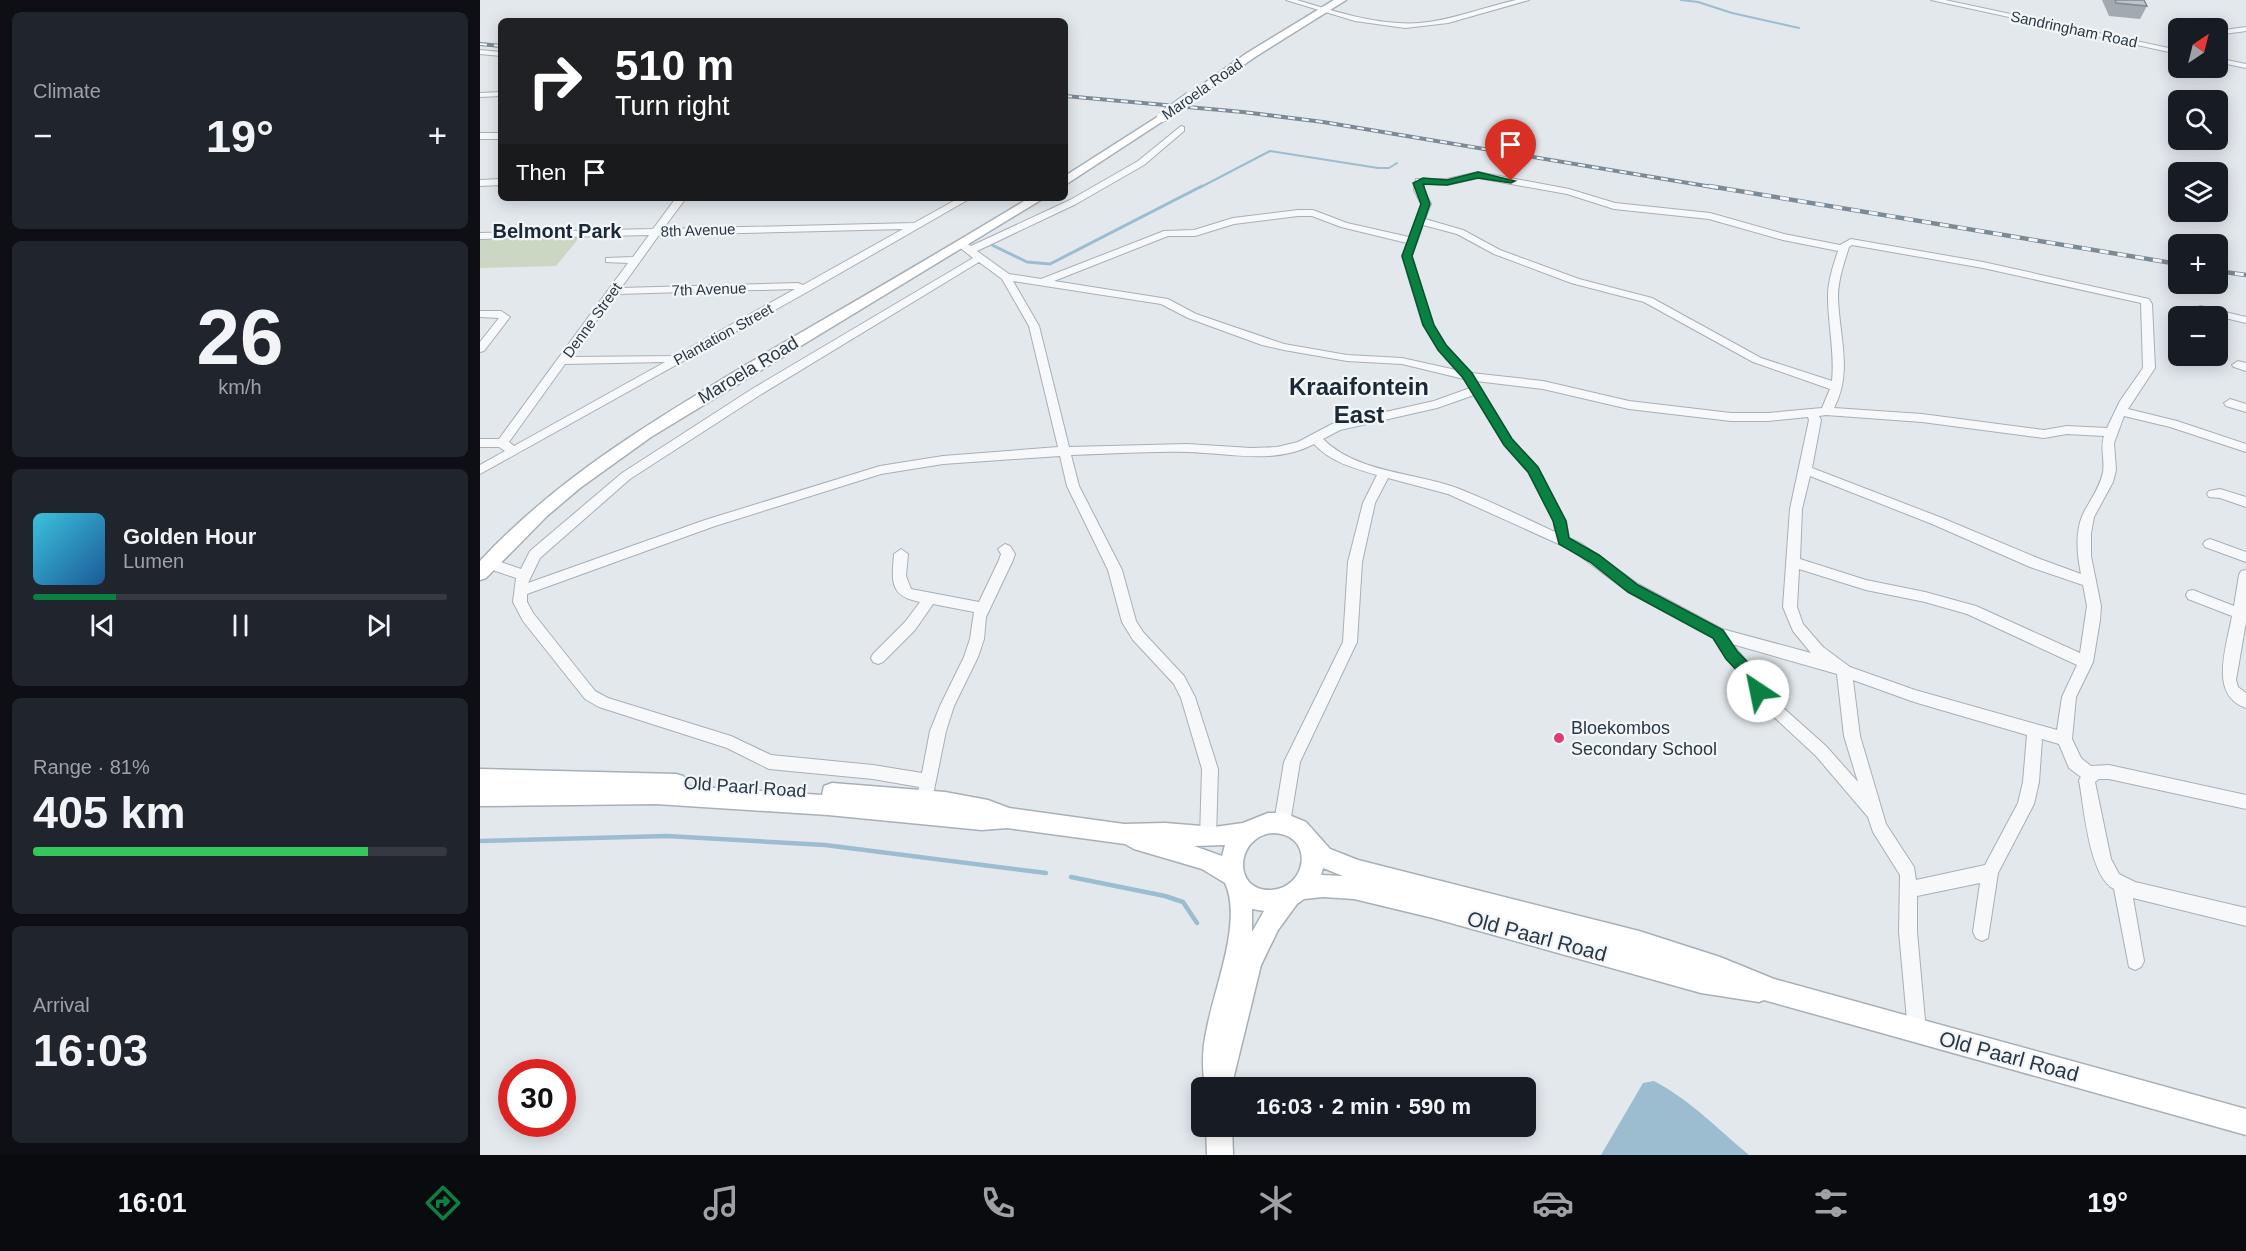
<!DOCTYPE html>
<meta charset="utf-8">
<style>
body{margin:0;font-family:Helvetica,sans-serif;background:#20242c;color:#f1f3f6;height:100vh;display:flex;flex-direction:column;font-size:22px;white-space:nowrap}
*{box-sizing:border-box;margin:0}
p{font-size:20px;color:#9ea1a6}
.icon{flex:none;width:33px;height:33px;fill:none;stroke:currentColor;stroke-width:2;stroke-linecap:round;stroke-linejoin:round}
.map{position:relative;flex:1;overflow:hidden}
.details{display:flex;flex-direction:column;gap:12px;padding:12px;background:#0d0f14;width:480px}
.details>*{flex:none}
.top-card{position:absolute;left:18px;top:18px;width:570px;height:183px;border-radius:9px;box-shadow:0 3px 15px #0003;background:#202124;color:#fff;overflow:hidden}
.needle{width:39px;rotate:35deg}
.buttons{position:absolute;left:1688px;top:18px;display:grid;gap:12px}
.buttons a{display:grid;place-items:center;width:60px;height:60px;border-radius:9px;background:#171b24;box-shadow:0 3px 15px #0003;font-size:30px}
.speed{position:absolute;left:18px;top:1059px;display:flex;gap:12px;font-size:30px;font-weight:700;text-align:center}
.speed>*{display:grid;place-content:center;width:78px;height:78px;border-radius:50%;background:#171b24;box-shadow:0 3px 15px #0003;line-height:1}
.speed .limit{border:9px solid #d22;background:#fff;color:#111}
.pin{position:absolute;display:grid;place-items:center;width:51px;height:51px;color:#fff;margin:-62px -26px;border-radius:50% 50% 50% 0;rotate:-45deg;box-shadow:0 0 6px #0007}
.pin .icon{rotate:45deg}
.me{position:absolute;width:66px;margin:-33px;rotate:326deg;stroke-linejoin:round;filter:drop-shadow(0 0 4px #0008)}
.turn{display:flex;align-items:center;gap:21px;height:126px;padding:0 18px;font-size:27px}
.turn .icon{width:78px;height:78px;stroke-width:2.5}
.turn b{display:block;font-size:42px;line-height:51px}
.then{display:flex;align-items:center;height:57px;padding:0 18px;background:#0003;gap:12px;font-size:22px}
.big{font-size:45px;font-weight:700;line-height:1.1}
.details .card{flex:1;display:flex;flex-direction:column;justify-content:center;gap:9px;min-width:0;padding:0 21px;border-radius:9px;background:#20242c}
.details .dial{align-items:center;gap:0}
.dial b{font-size:78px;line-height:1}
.song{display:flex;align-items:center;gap:18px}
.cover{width:72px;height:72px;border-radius:9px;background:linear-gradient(135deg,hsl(190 70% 55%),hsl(210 70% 35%))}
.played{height:6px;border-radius:3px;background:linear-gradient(90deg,#0b8043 20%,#363941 20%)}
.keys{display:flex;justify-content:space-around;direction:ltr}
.heat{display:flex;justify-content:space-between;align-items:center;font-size:33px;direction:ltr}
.charge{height:9px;border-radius:4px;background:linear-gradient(90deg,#34c759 81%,#363941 0)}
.trip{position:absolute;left:711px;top:1077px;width:345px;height:60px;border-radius:9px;background:#171b24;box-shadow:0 3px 15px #0003;font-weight:700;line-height:60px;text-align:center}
.tabs{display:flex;height:96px;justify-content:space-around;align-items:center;background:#090b0e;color:#9ea1a6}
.tabs .icon{width:42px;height:42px}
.tabs .selected{color:#0b8043}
.tabs b{font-size:27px;color:#f1f3f6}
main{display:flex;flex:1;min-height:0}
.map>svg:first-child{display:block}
</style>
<main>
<section class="details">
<div class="card"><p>Climate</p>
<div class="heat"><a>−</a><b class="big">19°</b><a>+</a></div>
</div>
<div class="card dial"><b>26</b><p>km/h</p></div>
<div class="card">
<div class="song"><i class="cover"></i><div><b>Golden Hour</b><p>Lumen</p></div></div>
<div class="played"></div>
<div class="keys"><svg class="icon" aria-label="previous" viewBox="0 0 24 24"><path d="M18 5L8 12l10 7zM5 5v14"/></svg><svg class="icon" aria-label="pause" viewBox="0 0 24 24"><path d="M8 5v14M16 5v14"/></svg><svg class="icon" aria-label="next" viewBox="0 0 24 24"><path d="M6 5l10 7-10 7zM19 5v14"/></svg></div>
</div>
<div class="card"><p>Range · 81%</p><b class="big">405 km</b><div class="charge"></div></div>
<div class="card"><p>Arrival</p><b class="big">16:03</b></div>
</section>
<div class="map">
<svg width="1766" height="1155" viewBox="0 0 1766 1155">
<rect width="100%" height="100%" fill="#e3e8ec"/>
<path fill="#cbd7c3" d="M 99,238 L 76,266 L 0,268 L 0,240 Z"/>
<path fill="#9bbdcf" d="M 1174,1081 C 1210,1100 1238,1129 1269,1155 L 1121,1155 L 1163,1083 Z"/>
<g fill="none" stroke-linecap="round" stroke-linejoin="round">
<path stroke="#9bbdcf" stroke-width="2" d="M 1201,0 L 1218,2 L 1252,13 L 1319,28
M 719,188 L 790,151 L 898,168 L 909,168 L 917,163"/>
<path stroke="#9bbdcf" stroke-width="3" d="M 510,244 L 547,262 L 570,264 L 722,186"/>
<path stroke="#9bbdcf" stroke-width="4.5" d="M 0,841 L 187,836 L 345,845 L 566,873
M 591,877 L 685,896 L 703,902 L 717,923"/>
<g stroke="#a7b0b7" stroke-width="2">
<path id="street" d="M 806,0 L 817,0 C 857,12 898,26 940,23 C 973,20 1004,7 1036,0 L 1049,0 L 968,23 L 925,28 L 875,21 Z
M 1451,0 L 1465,0 L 1698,50 L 1698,54 Z
M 1766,27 L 1766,31 L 1737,35 L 1737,31 Z
M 0,50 L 21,52 L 21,56 L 0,54 Z
M 1737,58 L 1766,64 L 1766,68 L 1737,62 Z
M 21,92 L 21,96 L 0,97 L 0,93 Z
M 701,126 L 704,127 L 704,131 L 664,165 L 596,204 L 497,251 L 529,274 L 561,279 L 684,231 L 714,230 L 753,218 L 818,210 L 833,210 L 867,223 L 929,237 L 941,204 L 934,190 L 936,179 L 967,179 L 998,172 L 1089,189 L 1135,203 L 1230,213 L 1304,234 L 1360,245 L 1371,239 L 1503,262 L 1669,299 L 1672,304 L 1675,368 L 1648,409 L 1697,421 L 1766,444 L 1766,452 L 1690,427 L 1644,416 L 1634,443 L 1636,470 L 1633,482 L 1614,517 L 1611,533 L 1611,556 L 1621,606 L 1620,620 L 1613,662 L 1596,697 L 1592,739 L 1601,758 L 1611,766 L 1629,765 L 1766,795 L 1766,809 L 1629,779 L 1619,779 L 1615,782 L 1631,859 L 1639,874 L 1655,882 L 1766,908 L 1766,926 L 1653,898 L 1664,961 L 1661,967 L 1655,970 L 1649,967 L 1634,889 C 1609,876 1604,807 1599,780 L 1601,777 L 1589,768 L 1579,744 L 1562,739 L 1559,782 L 1554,804 L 1518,873 L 1508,938 L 1502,941 L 1496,938 L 1493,932 L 1500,883 L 1437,896 L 1437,932 L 1446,1031 L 1444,1038 L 1437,1040 L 1430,1038 L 1428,1031 L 1419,932 L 1420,875 L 1393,832 L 1388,817 L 1336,756 L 1280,704 L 1267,681 L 1247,659 L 1233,638 L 1148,592 L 1092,550 L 968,494 L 908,478 L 895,503 L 882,562 L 877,642 L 820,762 L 810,823 L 808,828 L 802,831 L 796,828 L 794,823 L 804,762 L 863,642 L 868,562 L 883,503 L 897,475 C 873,468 851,462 834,444 C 795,465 749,453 707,452 C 668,451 630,454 591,455 L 599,486 L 642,570 L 656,621 L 663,632 L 704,676 L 715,697 L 738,769 L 736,837 L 734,842 L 728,845 L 722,842 L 720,837 L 722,769 L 701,698 L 694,684 L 653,640 L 642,622 L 628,570 L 587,486 L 580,456 L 463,464 L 401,474 L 235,526 L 47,594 L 47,602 L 53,613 L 115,691 L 128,698 L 251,736 L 291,755 L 393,765 L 442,773 L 450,731 L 460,706 L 484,657 L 490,639 L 494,612 L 453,604 L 435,630 L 403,662 L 398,664 L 393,662 L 391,658 L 393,654 L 425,622 L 440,602 C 409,596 412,581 414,554 L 421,549 L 428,554 L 426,576 L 431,589 L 499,602 L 519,560 L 521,554 L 518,549 L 525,544 L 530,546 L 535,554 L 533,560 L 506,617 L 504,639 L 498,657 L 474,706 L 466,731 L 451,805 L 445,807 L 439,805 L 437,800 L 439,787 L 393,779 L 289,769 L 247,748 L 119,707 L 105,699 L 43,621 L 33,602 L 36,578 L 4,567 L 2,563 L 4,559 L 9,558 L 41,569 L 50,551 L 142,473 L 272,389 L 493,258 L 478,246 L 478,242 L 484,242 L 491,246 L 590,200 L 658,161 ZM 998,178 L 1087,194 L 1134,209 L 1229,219 L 1303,240 L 1358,251 C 1353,266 1348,281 1348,297 C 1348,325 1355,353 1352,381 L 1281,358 L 1172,298 L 1099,279 L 1020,250 L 983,230 L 945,219 L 951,204 L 944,190 L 944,184 L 967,185 ZM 818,216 L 832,216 L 861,227 L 927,243 L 922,256 L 943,325 L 958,349 L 976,370 L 922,358 L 867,355 L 804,344 L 716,314 L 688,299 L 574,281 L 688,236 L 715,236 L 754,224 ZM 943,225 L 977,234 L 1014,254 L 1091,283 L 1164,302 L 1273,362 L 1350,389 L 1342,408 L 1288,413 L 1251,413 L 1149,401 L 1063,381 L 991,373 L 966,345 L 953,325 L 932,256 ZM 1372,245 L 1503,268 L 1661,303 L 1663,368 L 1640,401 L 1627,428 L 1587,426 L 1564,430 L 1442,414 L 1354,408 C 1373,372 1359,336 1358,297 C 1358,280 1364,263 1369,247 ZM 499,262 L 522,279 L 549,326 L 578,447 L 463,456 L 400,466 L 225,520 L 48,583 L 60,558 L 150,479 L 280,395 ZM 533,281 L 681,304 L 708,318 L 782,345 L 804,350 L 867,361 L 922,364 L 984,379 L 990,388 L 954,401 L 852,424 L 818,442 L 797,447 L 771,448 L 707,444 L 589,447 L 559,326 ZM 996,381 L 1063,389 L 1149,409 L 1251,421 L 1288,421 L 1328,417 L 1329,420 L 1310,509 L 1303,607 L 1313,631 L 1331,653 L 1242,629 L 1158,584 L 1102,544 L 1089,538 L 1086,521 L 1059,470 L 1032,439 ZM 994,395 L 1024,445 L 1048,472 L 1074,521 L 1075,532 C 1043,517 1010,501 977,488 C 934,472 877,473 843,439 L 860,430 L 957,408 ZM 1346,415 L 1442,422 L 1564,438 L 1587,434 L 1624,436 C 1620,448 1625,460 1623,472 C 1620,488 1610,500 1603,514 C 1595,532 1597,555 1601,574 L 1560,559 L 1462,518 L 1332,468 L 1341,420 L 1339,416 ZM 1330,476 L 1452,524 L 1550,567 L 1603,585 L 1607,606 L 1600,653 L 1496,606 L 1445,592 L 1386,580 L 1320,559 L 1322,509 ZM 1319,569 L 1386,590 L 1445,602 L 1487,614 L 1597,665 L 1582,697 L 1577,730 L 1435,690 L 1370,667 L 1343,647 L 1323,624 L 1317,607 ZM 1252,644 L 1357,674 L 1364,736 L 1378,782 L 1346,746 L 1290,696 L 1277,673 ZM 1373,680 L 1434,702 L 1547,735 L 1543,782 L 1538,803 L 1505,865 L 1436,880 L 1434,867 L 1406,824 L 1380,736 Z
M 0,133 L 21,133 L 21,139 L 0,139 Z
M 21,179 L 21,185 L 0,186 L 0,180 Z
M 196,198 L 206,198 L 183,229 L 434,223 L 479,198 L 491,198 L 329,291 L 0,474 L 0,465 L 25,451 L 19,447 L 0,447 L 0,439 L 19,439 L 148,263 L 126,262 L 126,258 L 153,257 L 169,235 L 0,239 L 0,233 L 173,229 ZM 423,229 L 323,285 L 318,283 L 141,288 L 179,235 ZM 315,289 L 195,356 L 90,357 L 136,294 ZM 185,362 L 34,446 L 29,442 L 85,364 Z
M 1720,306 L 1766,317 L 1766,323 L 1716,311 L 1715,309 Z
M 0,311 L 21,311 L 30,317 L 4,351 L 0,352 L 0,342 L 19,318 L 0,317 Z
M 1758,361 L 1766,363 L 1766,371 L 1754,367 L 1752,365 Z
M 1750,399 L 1766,404 L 1766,412 L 1746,406 L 1744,403 Z
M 1740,489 L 1766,497 L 1766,507 L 1740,498 L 1729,497 L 1727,494 L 1729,491 Z
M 1730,539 L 1766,552 L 1766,562 L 1725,547 L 1723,544 L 1725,541 Z
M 1766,570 L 1766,622 L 1756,680 L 1758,687 L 1766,693 L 1766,708 C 1728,695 1747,646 1752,616 L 1708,599 L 1706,595 L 1708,591 L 1713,590 L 1754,606 L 1759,575 L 1761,571 Z"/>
</g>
<g stroke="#a7b0b7" stroke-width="3">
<path id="secondary" d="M 854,0 L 866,0 L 775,57 L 714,99 L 706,99 L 705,97 L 767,53 Z
M 682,114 L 688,117 L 686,119 L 585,185 L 585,176 Z
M 549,198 L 564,198 L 171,437 L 100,488 L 67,516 L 6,578 L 0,580 L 0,561 C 82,473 184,414 286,353 C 374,302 462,251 549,198 Z
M 0,769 L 196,774 L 203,776 L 207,783 L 205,786 L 342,795 L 344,786 L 352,783 L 465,792 L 508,800 L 529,808 L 644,824 L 685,823 L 734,827 L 763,823 L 788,813 L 804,813 L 826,822 L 850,849 L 878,860 L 1159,931 L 1240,957 L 1294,979 L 1766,1109 L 1766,1135 L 1284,1000 L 1279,1002 L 1221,993 L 953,918 L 874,899 L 843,897 L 824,899 L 817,904 L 798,930 L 781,965 L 751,1088 L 725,1088 C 722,1067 722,1048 727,1028 C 734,989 763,921 745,883 L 722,869 L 654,849 L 645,844 L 527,828 L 502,830 L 348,815 L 176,804 L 0,806 ZM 793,833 C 835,834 828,888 791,890 C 751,891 756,836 793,833 ZM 745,845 L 742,856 L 714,846 ZM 843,868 L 863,876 L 841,875 ZM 772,909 L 784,911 L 772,932 Z
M 726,1126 L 752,1126 L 753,1155 L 727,1155 Z"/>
</g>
<use href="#street" fill="#f6f8fa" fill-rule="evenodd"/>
<use href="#secondary" fill="#fff" fill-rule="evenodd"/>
<g stroke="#7b8a97" stroke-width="4">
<path id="rail-far1" d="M 0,44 L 21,46
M 585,96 L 763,112 L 843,122 L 1238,188"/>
</g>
<g stroke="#7b8a97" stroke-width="4.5">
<path id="rail" d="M 1229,186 L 1698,264
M 1737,271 L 1766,275"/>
</g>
<use href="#rail-far1" stroke="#f3f6f9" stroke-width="2" stroke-dasharray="7" stroke-linecap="butt"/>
<use href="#rail" stroke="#f3f6f9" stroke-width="3" stroke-dasharray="9" stroke-linecap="butt"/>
<g stroke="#a7b0b7" stroke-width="12" stroke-linecap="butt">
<path id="secondary-bridge" d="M 682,117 L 710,97"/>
</g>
<use href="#secondary-bridge" stroke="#fff" stroke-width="10"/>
</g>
<path fill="#a2a9af" d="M 1622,0 L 1664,0 L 1667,6 L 1660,19 L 1629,16 Z"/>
<path fill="#bcc5cc" stroke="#848a8f" stroke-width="1.5" d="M 1635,0 L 1664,0 L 1667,6 L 1636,3 Z"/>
<path fill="#0b8043" stroke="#07532c" stroke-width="1.5" d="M 998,172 L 1035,181 L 1031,183 L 998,178 L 967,185 L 943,184 L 950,204 L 932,256 L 954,325 L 966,345 L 992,373 L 1032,439 L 1058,467 L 1086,521 L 1089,538 L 1119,555 L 1158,585 L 1243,630 L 1257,651 L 1278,673 L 1286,691 L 1284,695 L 1278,697 L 1273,695 L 1267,681 L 1246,659 L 1233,638 L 1148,592 L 1110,562 L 1079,544 L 1073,521 L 1048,472 L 1024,445 L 983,378 L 958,350 L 943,325 L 922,256 L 941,204 L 933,183 L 943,178 L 967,180 Z"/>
<circle fill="#da3f71" stroke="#f3f6f9" stroke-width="2" cx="1079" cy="738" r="6"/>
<g text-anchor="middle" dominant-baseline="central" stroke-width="4.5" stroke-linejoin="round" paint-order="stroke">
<g font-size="15" fill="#293846" stroke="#f3f6f9">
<text transform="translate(1594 29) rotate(12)">Sandringham Road</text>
<text transform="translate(722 89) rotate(-35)">Maroela Road</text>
<text transform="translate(218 230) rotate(-2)">8th Avenue</text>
<text transform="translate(229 289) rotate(-2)">7th Avenue</text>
<text transform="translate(112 320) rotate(-54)">Denne Street</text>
<text transform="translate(243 334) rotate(-29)">Plantation Street</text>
</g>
<g font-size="18" fill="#293846" stroke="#f3f6f9">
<text transform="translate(268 370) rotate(-31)">Maroela Road</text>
<text transform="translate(265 787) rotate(4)">Old Paarl Road</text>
</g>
<g font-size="18" fill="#293846" stroke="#f3f6f9" text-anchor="start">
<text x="1091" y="728">Bloekombos<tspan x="1091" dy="21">Secondary School</tspan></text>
</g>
<g font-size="20" font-weight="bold" fill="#1b2937" stroke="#f3f6f9">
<text x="77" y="231">Belmont Park</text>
</g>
<g font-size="21" fill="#293846" stroke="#f3f6f9">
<text transform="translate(1057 936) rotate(15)">Old Paarl Road</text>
<text transform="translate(1529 1056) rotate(15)">Old Paarl Road</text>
</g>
<g font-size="24" font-weight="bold" fill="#1b2937" stroke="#f3f6f9">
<text x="879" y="386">Kraaifontein<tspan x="879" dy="28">East</tspan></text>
</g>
</g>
</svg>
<div class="buttons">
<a><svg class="needle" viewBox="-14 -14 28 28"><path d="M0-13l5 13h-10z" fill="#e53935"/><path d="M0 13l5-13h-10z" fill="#9ea1a6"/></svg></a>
<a><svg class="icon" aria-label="search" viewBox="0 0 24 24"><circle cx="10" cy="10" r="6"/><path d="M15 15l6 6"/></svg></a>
<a><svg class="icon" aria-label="layers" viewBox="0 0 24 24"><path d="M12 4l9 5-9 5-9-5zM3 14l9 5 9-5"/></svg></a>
<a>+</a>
<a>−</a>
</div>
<div class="speed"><div class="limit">30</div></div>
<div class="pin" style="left:1031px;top:181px;background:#d93025"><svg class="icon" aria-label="arrive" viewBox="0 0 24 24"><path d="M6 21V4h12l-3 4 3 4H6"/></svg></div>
<svg class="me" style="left:1278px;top:691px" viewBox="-20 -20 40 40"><circle r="19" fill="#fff"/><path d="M0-13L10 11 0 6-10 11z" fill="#0b8043"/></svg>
<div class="trip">16:03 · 2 min · 590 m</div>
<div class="top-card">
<div class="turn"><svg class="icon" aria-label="right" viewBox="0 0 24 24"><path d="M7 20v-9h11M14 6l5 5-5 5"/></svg><div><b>510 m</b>Turn right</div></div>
<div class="then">Then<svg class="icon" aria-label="arrive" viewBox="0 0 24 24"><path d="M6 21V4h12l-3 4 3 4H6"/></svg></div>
</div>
</div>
</main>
<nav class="tabs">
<b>16:01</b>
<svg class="icon selected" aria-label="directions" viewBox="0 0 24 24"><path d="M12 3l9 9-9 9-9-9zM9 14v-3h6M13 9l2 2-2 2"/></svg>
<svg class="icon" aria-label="music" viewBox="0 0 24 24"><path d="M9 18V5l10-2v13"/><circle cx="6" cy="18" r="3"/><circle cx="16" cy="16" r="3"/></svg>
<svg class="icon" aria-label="phone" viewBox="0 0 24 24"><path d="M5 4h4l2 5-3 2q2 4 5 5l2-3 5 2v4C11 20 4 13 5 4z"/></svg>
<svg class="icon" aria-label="climate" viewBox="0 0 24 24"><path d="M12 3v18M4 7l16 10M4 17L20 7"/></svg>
<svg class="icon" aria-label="car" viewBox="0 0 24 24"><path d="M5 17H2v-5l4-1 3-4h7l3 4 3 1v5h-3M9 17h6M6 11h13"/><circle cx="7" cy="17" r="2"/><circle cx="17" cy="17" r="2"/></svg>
<svg class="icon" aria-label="filters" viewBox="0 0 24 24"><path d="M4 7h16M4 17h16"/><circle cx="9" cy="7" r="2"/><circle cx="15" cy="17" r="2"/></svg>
<b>19°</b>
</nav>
